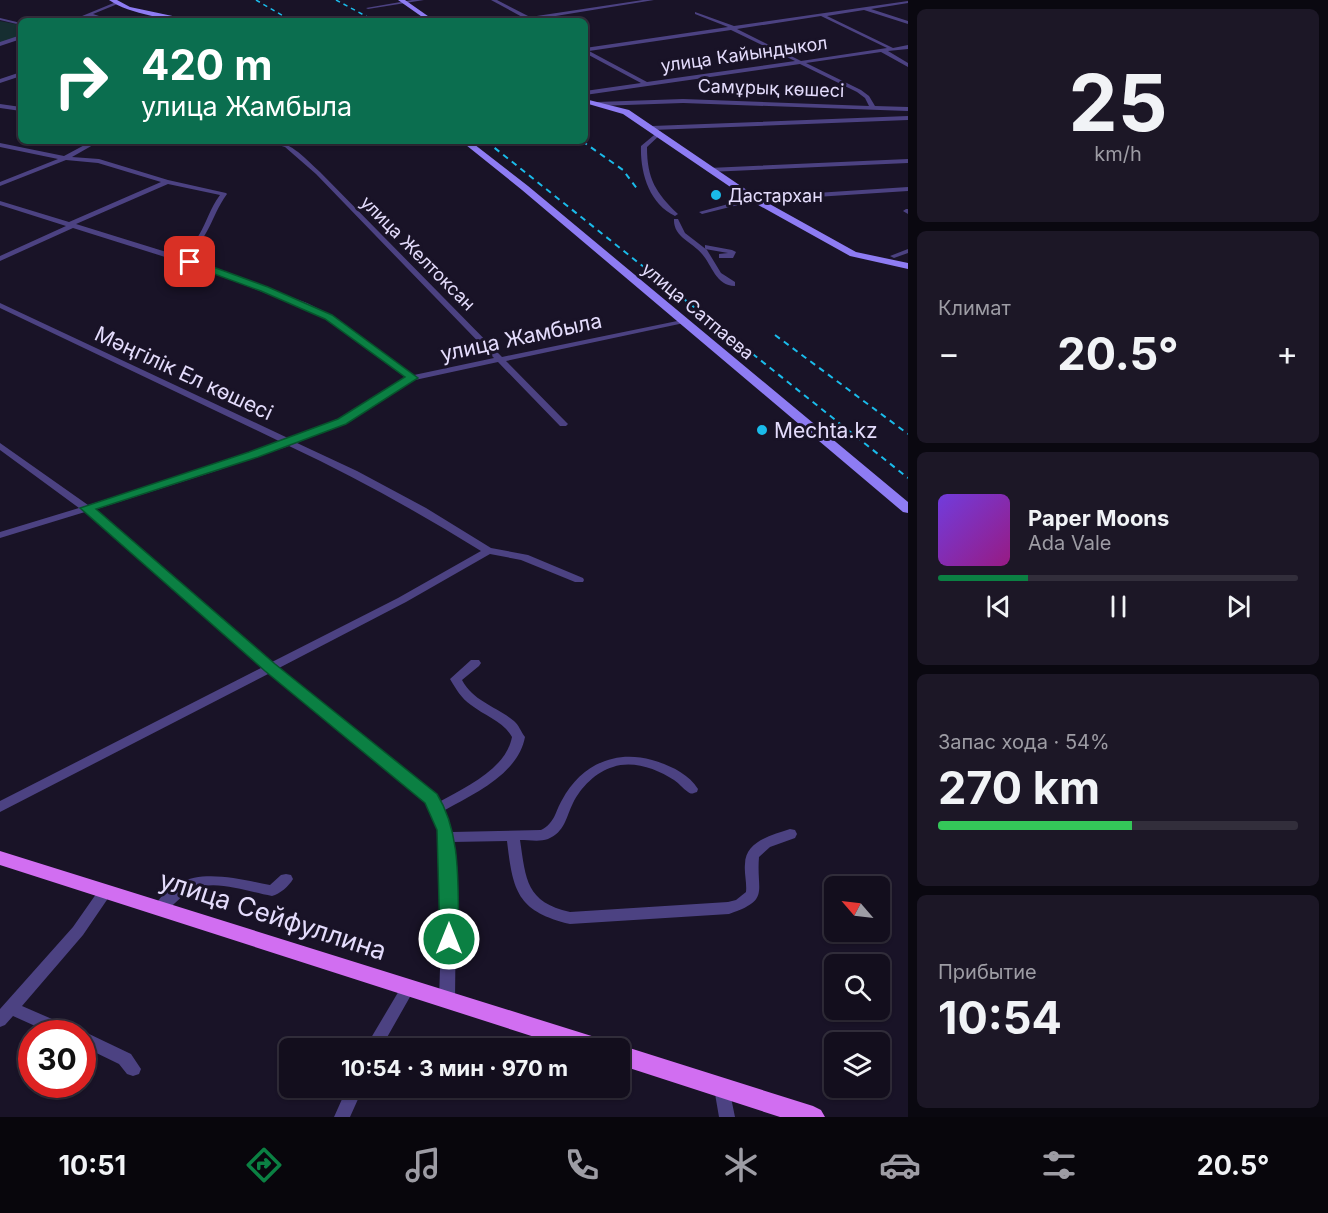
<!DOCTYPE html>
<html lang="ru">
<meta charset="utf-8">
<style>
body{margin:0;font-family:Inter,sans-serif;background:#1c1726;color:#f1f3f6;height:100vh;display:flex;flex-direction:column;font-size:22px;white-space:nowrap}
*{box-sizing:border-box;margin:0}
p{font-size:20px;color:#9d9ca4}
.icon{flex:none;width:33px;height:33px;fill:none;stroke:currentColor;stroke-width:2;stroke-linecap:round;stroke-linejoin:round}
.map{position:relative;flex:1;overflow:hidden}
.side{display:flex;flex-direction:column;gap:9px;padding:9px;background:#0a0810;width:420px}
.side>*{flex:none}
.hud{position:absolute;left:18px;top:18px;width:570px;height:126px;border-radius:9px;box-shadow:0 2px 4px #0004,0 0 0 2px #322e3b;background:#0b6e4f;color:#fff;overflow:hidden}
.needle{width:39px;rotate:298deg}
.tools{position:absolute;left:824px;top:876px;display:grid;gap:12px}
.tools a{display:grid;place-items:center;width:66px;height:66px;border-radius:9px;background:#130e1d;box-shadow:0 2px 4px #0004,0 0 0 2px #322e3b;font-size:30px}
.speed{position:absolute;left:18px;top:1020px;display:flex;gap:12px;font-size:30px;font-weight:700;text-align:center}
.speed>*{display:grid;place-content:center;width:78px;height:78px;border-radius:50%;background:#130e1d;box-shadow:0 2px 4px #0004,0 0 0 2px #322e3b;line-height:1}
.speed .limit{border:9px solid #d22;background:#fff;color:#111}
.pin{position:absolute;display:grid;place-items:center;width:51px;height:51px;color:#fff;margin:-26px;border-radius:12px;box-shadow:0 3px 9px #0006}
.me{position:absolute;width:66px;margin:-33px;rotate:0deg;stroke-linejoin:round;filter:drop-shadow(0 0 4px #0008)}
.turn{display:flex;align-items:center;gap:21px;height:126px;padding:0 24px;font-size:27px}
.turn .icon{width:78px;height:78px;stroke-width:2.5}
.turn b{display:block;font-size:42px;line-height:51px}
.big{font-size:45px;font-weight:700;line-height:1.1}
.side .tile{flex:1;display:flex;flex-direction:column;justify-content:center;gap:9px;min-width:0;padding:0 21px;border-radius:9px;background:#1c1726}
.side .dial{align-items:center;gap:0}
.dial b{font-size:78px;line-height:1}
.song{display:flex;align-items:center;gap:18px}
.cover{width:72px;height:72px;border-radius:9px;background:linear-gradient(135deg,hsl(260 70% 55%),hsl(310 70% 35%))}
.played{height:6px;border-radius:3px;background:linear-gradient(90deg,#0b8043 25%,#322e3b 25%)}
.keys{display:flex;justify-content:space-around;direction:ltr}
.heat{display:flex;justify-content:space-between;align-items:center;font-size:33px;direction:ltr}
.charge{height:9px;border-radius:4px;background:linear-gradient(90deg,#34c759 54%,#322e3b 0)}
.trip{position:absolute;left:279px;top:1038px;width:351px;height:60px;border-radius:9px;background:#130e1d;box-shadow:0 2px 4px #0004,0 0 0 2px #322e3b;font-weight:700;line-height:60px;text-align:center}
.tabs{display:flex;height:96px;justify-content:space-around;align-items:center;background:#08060c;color:#9d9ca4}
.tabs .icon{width:42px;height:42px}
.tabs .active{color:#0b8043}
.tabs b{font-size:27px;color:#f1f3f6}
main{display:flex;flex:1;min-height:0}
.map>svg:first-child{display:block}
</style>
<main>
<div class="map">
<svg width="908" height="1117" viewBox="0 0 908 1117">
<rect width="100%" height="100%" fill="#191327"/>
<path fill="#162e31" d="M 0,21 L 21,25 L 21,36 L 0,43 Z"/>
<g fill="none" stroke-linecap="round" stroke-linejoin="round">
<path fill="#4c4282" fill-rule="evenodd" d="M 412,0 L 424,0 L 368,9 L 366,8 Z
M 491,0 L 497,0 L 530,17 L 643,0 L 654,0 L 525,21 L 513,21 L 524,18 Z
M 908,1 L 908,3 L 871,9 L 908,21 L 908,24 L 864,10 L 827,16 L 893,48 L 908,45 L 908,49 L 888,51 L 908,63 L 908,67 L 881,52 L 806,63 L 861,90 L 869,96 L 875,106 L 908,107 L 908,111 L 683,103 L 597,106 L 594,104 L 597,102 L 683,99 L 869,106 L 865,98 L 857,92 L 800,64 L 585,95 L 585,91 L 641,83 L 585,53 L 585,48 L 728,27 L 695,14 L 695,12 L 734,26 ZM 821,16 L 887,48 L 801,61 L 737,29 ZM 731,30 L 795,61 L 647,82 L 589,51 Z
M 116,2 L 120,3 L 93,14 L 114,21 C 106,21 97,16 89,16 C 83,16 77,21 70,21 Z
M 0,18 L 21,23 L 21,25 L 0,20 Z
M 140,18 L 142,20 L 132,21 L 132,20 Z
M 21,35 L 21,39 L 0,46 L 0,42 Z
M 21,72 L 21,76 L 0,83 L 0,79 Z
M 0,104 L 21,107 L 21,111 L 0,108 Z
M 908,116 L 908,120 L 652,130 L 649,128 L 652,126 Z
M 659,131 L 661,132 L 661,134 L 647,147 C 647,179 656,193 678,214 L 675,216 C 649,204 640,172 641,146 Z
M 92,141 L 100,141 L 72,157 L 99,159 L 168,180 L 226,193 L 227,194 C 209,219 211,239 183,257 L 307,303 L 331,315 L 414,375 L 494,358 L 316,174 L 285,147 L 265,141 C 292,141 301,155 320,172 L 502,357 L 687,319 L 688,321 L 684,323 L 506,361 L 566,422 L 568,424 L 566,426 L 560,426 L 498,362 L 415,380 L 397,389 L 355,418 L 297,443 L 357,471 L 426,508 L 491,548 L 528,555 L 583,578 L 584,580 L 583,582 L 575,582 L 521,560 L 490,554 L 406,602 L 279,668 L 436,796 L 439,802 C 466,787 506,769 512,737 C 503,721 485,716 471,705 C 461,698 456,689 450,679 L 471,660 L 479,660 L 481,663 L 479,666 L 462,680 C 474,702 496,706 514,721 C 519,725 521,732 525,737 C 518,774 475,793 445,810 L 452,832 L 541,830 C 555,823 555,812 562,800 C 580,766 614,749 652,760 C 669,765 688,773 698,789 L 697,792 C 693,793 692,795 688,792 C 683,789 679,783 674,780 C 657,769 633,760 613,767 C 596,772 581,787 573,803 C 566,817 565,832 548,839 C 540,842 529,840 520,840 C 526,880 526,902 570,912 L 728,902 L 736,900 L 746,892 C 747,883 744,873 745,864 C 745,841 772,835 790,829 L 795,830 L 797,834 L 795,838 L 770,847 L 759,857 C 756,892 771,900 729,914 L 570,924 C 517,911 513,891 507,841 L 452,842 L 456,906 L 455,1000 L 452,1004 L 447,1006 L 442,1004 L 439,1000 L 442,906 L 438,830 L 434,814 L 426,802 L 270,673 L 0,812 L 0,801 L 263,667 L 85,512 L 0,538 L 0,532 L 79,508 L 0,450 L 0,443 L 88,505 L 213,466 L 281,442 L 0,308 L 0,303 L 290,439 L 349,414 L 391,386 L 406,378 L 325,319 L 301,307 L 200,268 L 73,228 L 0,261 L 0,256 L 66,226 L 0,205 L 0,201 L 69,222 L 161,182 L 98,163 L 66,160 L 0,186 L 0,182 L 58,159 L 0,147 L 0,143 L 64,156 ZM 168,184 L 220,195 C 210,208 207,222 199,235 C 194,244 185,250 176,255 L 76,224 ZM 289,446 C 355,477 418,512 481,551 L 398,598 L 272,662 L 94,510 L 219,470 Z
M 908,159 L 908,163 L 709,172 L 706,170 L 709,168 Z
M 908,187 L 908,191 L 754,201 L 702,214 L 699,212 L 754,197 Z
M 906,209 L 908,209 L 908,214 L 903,211 Z
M 674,219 L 678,219 L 685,233 L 707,250 L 721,273 L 735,282 L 735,286 C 716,286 712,265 702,254 C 692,242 673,237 674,219 Z
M 705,245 L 732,250 L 736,252 L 733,258 L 719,258 L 719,254 L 728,253 L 705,249 Z
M 908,249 L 908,253 L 894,258 L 890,256 Z
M 286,874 L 291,875 L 293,879 C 289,886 280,894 272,896 C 248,892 216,879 193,889 C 179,895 167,917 155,913 L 153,909 C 179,862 228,877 270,885 L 281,875 Z
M 106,886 L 111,887 L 113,891 L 83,935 L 22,1006 L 75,1029 L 77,1033 L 82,1031 L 87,1033 L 131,1054 L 141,1069 L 139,1074 L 133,1076 L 127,1074 L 119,1064 L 82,1046 L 82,1034 L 53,1034 L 13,1016 L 5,1025 L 0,1027 L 0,1009 L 73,927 L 101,887 Z
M 408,982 L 413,984 L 415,988 L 381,1048 L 365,1048 L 403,984 Z
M 722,1081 L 728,1083 L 735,1117 L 719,1117 L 714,1088 L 716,1083 Z
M 347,1088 L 363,1088 L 350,1117 L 334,1117 Z"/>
<path fill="#8e7cf3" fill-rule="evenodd" d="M 109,0 L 117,0 L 130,7 L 196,21 C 172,21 129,14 109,0 Z
M 398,0 L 405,0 L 435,21 L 428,21 Z
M 585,99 L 629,110 L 757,197 L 856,252 L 908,263 L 908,269 L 850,256 L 751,201 L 623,114 L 585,103 Z
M 461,141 L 470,141 L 528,186 L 908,502 L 908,513 L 903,512 L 522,190 Z"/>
<path fill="#d16ef1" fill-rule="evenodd" d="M 0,851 L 598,1038 L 606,1041 L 609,1048 L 569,1048 L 0,865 Z
M 620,1045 L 813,1106 L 821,1110 L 825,1117 L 780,1117 L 620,1065 L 620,1048 L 612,1048 Z"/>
<path stroke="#1abbea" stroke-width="1.5" stroke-dasharray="4.5 4" stroke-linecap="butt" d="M 256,0 L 292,21
M 336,0 L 375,21"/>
<path stroke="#1abbea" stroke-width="2" stroke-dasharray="6 5" stroke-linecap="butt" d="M 486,141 L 908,478
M 582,141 L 623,170 L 638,190
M 775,335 L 908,434"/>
</g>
<path fill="#0b8043" stroke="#07532c" stroke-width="1.5" d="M 187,260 L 194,260 L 268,287 L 332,315 L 418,378 L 346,424 L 258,457 L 96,509 L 275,664 L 437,794 C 463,836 457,891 459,939 L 456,944 L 449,946 L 443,944 L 440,939 L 437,830 L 425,803 L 265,671 L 80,508 L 249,452 L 338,419 L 405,377 L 325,319 L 261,291 L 187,264 Z"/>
<g fill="#1abbea" stroke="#191327" stroke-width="2">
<circle cx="716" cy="195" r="6"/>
<circle cx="762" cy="430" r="6"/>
</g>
<g text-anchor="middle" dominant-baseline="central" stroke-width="6" stroke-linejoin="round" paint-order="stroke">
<g font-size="18" fill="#e4dcfc" stroke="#191327">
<text transform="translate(744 54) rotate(-8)">улица Кайындыкол</text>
<text transform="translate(771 88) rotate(2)">Самұрық көшесі</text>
<text transform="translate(418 253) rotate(45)">улица Желтоксан</text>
<text transform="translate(698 311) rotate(40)">улица Сатпаева</text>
</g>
<g font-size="18" fill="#e4dcfc" stroke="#191327" text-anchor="start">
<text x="728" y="195">Дастархан</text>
</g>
<g font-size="21" fill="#e4dcfc" stroke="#191327">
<text transform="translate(521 337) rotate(-12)">улица Жамбыла</text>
<text transform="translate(184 373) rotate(25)">Мәңгілік Ел көшесі</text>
</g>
<g font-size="21" fill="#e4dcfc" stroke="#191327" text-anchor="start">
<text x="774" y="430">Mechta.kz</text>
</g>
<g font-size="26" fill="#e4dcfc" stroke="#191327">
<text transform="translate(273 915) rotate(18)">улица Сейфуллина</text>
</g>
</g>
</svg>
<div class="tools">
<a><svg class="needle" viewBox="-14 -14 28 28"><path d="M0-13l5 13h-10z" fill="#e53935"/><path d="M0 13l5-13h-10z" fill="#9d9ca4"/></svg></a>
<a><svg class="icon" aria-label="search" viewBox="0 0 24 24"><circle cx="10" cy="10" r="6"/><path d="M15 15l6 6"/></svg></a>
<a><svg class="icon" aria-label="layers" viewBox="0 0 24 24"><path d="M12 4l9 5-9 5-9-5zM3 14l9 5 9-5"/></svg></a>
</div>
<div class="speed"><div class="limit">30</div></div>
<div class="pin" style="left:190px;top:262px;background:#d93025"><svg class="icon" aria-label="arrive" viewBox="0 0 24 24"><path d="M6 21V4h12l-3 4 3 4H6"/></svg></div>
<svg class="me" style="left:449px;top:939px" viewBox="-20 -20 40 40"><circle r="17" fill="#0b8043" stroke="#fff" stroke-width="3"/><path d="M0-11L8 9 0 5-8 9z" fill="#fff"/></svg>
<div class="trip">10:54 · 3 мин · 970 m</div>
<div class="hud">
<div class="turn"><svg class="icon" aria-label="right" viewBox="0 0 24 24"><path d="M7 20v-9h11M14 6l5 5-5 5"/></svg><div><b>420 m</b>улица Жамбыла</div></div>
</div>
</div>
<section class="side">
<div class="tile dial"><b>25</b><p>km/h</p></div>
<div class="tile"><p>Климат</p>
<div class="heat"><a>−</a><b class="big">20.5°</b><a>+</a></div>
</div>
<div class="tile">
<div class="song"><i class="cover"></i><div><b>Paper Moons</b><p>Ada Vale</p></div></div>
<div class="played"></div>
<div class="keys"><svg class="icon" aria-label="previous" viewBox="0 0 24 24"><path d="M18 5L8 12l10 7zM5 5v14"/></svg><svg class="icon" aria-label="pause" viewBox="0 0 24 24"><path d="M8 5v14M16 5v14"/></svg><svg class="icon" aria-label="next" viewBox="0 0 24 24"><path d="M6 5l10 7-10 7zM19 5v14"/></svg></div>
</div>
<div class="tile"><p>Запас хода · 54%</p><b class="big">270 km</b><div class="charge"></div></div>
<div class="tile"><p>Прибытие</p><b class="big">10:54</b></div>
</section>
</main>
<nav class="tabs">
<b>10:51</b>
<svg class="icon active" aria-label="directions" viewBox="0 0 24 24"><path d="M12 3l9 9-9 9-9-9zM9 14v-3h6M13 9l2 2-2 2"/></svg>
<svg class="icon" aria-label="music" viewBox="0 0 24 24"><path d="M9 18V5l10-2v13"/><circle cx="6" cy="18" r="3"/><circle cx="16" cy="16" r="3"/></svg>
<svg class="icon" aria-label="phone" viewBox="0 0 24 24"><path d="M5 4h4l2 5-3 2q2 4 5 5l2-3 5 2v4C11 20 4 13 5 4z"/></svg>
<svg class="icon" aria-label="climate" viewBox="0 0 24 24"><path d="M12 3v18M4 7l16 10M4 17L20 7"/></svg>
<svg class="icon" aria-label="car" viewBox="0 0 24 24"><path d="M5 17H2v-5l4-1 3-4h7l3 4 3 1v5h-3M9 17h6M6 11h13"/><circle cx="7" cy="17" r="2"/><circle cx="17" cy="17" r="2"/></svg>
<svg class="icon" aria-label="filters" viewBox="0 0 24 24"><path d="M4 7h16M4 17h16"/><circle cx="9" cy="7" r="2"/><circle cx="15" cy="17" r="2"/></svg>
<b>20.5°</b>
</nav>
